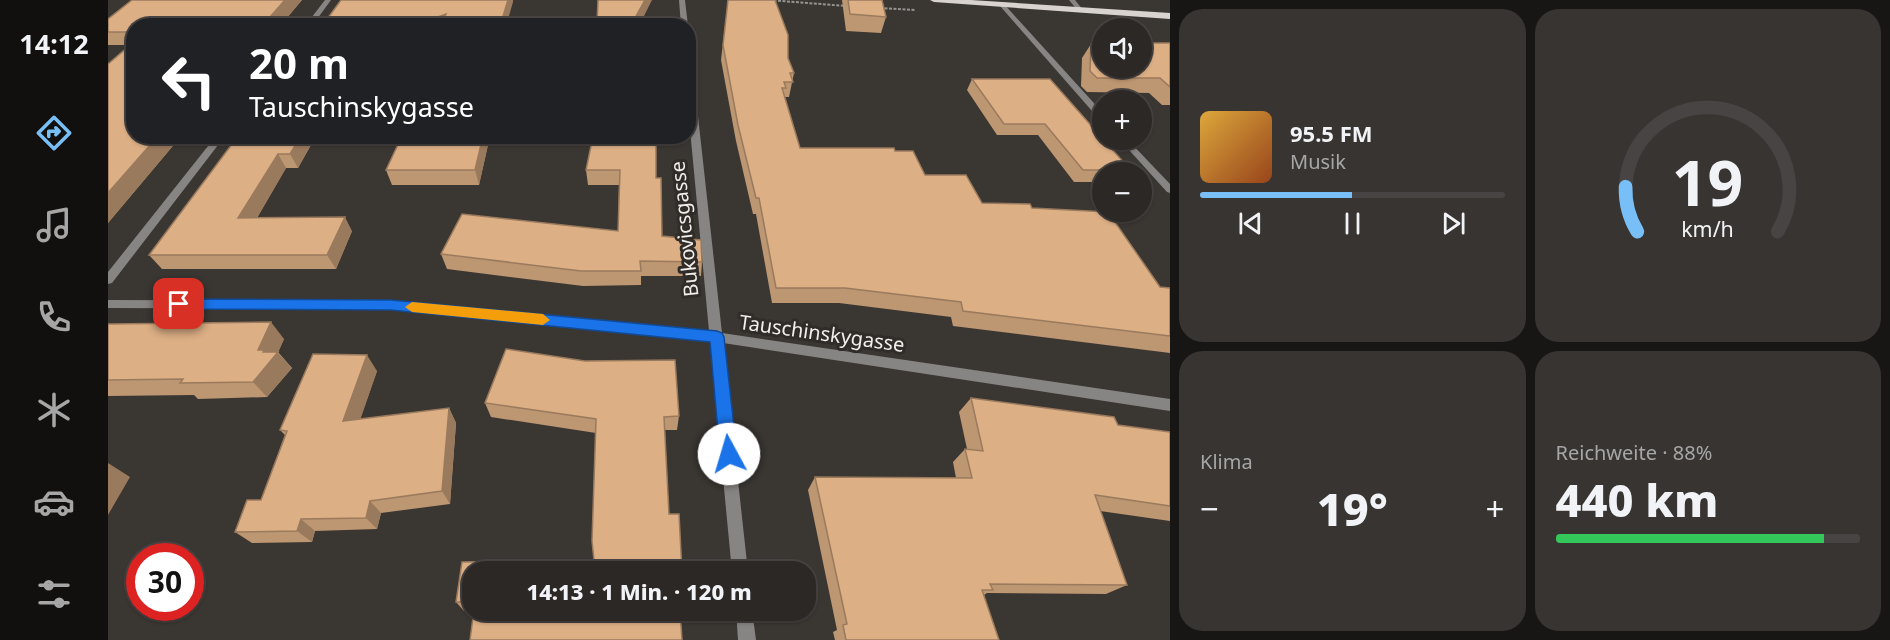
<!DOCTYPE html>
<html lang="de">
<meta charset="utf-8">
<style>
body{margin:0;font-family:"Noto Sans",sans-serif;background:#383432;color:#f1f3f6;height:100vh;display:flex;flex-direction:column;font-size:22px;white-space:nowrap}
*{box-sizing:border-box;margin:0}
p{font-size:20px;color:#a6a6a7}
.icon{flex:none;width:33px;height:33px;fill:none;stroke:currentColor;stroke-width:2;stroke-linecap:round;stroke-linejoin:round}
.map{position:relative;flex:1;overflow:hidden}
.sheet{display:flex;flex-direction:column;gap:9px;padding:9px;background:#181615;width:720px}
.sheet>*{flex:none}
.guide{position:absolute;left:18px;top:18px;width:570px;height:126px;border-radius:24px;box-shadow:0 2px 4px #0004,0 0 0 2px #484443;background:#202124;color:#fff;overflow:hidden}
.fabs{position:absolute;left:984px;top:18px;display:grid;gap:12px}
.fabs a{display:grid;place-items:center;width:60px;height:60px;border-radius:50%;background:#2c2826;box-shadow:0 2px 4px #0004,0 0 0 2px #484443;font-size:30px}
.speed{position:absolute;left:18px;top:543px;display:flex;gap:12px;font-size:30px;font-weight:700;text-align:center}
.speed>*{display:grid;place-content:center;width:78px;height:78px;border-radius:50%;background:#2c2826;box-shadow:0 2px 4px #0004,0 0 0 2px #484443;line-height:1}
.speed .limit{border:9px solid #d22;background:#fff;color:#111}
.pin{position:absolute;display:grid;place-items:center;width:51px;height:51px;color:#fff;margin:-26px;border-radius:12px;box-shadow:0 3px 9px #0006}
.me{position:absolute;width:66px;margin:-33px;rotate:354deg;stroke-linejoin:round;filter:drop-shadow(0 0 4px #0008)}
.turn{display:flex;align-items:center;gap:21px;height:126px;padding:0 24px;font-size:27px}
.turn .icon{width:78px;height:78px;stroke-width:2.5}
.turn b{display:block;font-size:42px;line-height:51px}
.big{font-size:45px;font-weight:800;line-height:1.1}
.sheet .widget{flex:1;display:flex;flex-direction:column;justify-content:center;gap:9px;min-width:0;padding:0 21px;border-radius:24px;background:#383432}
.sheet .dial{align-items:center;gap:0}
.dial svg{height:156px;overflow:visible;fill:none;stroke:#484443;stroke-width:7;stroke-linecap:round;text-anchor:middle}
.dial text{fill:#f1f3f6;stroke:none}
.song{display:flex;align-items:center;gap:18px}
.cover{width:72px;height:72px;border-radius:9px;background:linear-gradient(135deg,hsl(40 70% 55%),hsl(20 70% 35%))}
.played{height:6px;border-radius:3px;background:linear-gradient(90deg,#78bff7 50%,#484443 50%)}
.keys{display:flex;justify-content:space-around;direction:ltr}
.heat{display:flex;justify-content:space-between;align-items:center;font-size:33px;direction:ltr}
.charge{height:9px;border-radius:4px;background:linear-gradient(90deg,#34c759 88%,#484443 0)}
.sheet .tiles{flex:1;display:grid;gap:9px;grid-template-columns:repeat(2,1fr)}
.trip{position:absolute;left:354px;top:561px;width:354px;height:60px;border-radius:24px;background:#2c2826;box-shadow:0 2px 4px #0004,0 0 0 2px #484443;font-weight:800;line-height:60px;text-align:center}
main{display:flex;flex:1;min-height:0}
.tab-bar{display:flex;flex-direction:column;width:108px;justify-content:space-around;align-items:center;background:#12100f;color:#a6a6a7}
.tab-bar .icon{width:42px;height:42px}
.tab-bar .active{color:#78bff7}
.tab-bar b{font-size:27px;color:#f1f3f6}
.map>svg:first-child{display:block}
</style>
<main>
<nav class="tab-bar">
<b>14:12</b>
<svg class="icon active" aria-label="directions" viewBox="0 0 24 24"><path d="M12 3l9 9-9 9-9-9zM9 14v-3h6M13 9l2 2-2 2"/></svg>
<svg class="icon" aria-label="music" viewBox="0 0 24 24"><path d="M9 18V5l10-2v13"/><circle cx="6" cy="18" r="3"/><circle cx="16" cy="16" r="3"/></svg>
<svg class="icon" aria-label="phone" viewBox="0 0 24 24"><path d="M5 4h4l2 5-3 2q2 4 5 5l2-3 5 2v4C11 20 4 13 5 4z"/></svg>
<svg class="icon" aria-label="climate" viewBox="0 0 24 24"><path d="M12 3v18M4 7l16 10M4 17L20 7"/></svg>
<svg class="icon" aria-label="car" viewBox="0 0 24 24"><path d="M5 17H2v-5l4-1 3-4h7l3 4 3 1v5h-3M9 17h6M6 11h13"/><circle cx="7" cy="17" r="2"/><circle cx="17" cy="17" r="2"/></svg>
<svg class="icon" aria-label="filters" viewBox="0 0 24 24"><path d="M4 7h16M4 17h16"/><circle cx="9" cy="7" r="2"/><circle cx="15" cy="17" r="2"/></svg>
</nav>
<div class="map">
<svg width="1062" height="640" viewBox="0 0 1062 640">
<rect width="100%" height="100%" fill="#3a3632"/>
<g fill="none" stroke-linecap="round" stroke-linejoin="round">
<path stroke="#979390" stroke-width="2" stroke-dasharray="3 1.5" stroke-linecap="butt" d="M 661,0 L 738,6
M 772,8 L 807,10"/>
<path fill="#878583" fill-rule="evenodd" d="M 217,0 L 223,0 L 204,26 L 197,26 Z
M 571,0 L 577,0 L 580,26 L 573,26 Z
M 961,0 L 967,0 L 975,10 L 974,11 L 970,11 Z
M 892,4 L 896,4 L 994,112 L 994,119 L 991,119 L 892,6 Z
M 580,60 L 584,62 L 614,333 L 1062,399 L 1062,411 L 615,343 L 640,572 L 624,572 L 602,341 L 283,309 L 0,308 L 0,300 L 283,301 L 601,331 L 580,108 Z
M 108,136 L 117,136 L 4,283 L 0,284 L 0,272 Z
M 1012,140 L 1020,140 L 1062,184 L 1062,193 L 1059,192 Z
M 628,610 L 644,610 L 648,640 L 630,640 Z"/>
<path fill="#d8d3cf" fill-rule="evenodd" d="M 822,0 L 863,0 L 1062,13 L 1062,19 L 826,2 Z"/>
</g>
<path fill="#bd9672" d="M 194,0 L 172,26 L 26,26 L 26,136 L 75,136 L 71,141 L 69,141 L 0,223 L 0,64 L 21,45 L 0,45 L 0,19 Z
M 620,0 L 680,58 L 686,73 L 681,97 L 677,97 L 692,148 L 787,151 L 817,175 L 874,203 L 924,208 L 1052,287 L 1062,288 L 1062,353 L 845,326 L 843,317 L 731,303 L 664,303 L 648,214 L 645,214 L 628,141 L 613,60 Z
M 734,0 L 774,0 L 778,17 L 773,33 L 738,31 Z
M 1062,43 L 1062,105 L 1054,105 L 1041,93 L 979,92 L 973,86 L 974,58 L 983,44 Z
M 864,79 L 1018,165 L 1013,172 L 994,172 L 994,182 L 966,182 L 930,135 L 889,135 L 859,90 Z
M 130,136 L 208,136 L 190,168 L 178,168 L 149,218 L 244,231 L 228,269 L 54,269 L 41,255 Z
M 382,136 L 371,185 L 284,185 L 278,170 Z
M 485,136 L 548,178 L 554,236 L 594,262 L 593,276 L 533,276 L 533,285 L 475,286 L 339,269 L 333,254 L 510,231 L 511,185 L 480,185 L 478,170 Z
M 0,324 L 176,339 L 170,352 L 184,368 L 159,397 L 90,399 L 86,395 L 0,396 Z
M 398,349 L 477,361 L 567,360 L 571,416 L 569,430 L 557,430 L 561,514 L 571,514 L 574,572 L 364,572 L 364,610 L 572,610 L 574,640 L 362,640 L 366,611 L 356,611 L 348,602 L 354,562 L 486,560 L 484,541 L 488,433 L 383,417 L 377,403 Z
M 269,371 L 252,419 L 341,408 L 348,423 L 342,504 L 273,513 L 269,529 L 207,531 L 204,542 L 144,543 L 127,532 L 153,500 L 177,435 L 172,430 Z
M 863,398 L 1010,425 L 1062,432 L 1062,521 L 992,511 L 1019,585 L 998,594 L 879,593 L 876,595 L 891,640 L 727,640 L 725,632 L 729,630 L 700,490 L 707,477 L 848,478 L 845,462 L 857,449 L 859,449 L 851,412 Z"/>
<path fill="#9a7a5d" d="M 177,0 L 194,0 L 172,26 L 154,26 Z
M 400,0 L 405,0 L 405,2 L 398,26 L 392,26 Z
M 537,0 L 544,0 L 531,26 L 527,26 L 527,18 Z
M 338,14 L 341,26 L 305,26 Z
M 50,136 L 66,136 L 69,141 L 0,223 L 0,193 Z
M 68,136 L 75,136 L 71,141 Z
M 193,136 L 208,136 L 190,168 L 182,154 Z
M 375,136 L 382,136 L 371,185 L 367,170 Z
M 170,154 L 178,168 L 140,233 L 130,218 Z
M 237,217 L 244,231 L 228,269 L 219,255 Z
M 163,322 L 176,339 L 170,353 L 184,368 L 159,397 L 145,382 L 150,350 Z
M 259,355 L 269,371 L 247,435 L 235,421 Z
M 341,408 L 348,423 L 342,504 L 334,491 Z
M 0,463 L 22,477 L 0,515 Z
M 262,501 L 273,513 L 269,529 L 258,518 Z
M 193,519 L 207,531 L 204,542 L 189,531 Z"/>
<path fill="#dcaf85" stroke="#9a7a5d" stroke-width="1.5" d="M 24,0 L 177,0 L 154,26 L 26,26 L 26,32 L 0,32 L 0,19 Z
M 233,0 L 400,0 L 392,26 L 333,26 L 338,14 L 305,26 L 214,26 Z
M 490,0 L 537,0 L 527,18 L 527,26 L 495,26 L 495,24 L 489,24 Z
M 620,0 L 667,0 L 680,35 L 680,58 L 686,73 L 682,73 L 685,82 L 676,82 L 678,88 L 674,88 L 692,148 L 786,148 L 787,151 L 805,151 L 817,175 L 858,175 L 874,203 L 922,204 L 924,208 L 1000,212 L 1052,287 L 1062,288 L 1062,336 L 855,311 L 853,302 L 737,288 L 668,288 L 651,198 L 648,198 L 630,125 L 615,45 Z
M 740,0 L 774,0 L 778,17 L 742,14 Z
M 26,42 L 26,136 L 50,136 L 0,193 L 0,64 Z
M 1034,43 L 1062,43 L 1062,87 L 1052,78 L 989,78 L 982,71 L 983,44 L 994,44 L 994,68 L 1034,68 Z
M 864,79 L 942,79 L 1018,165 L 1011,165 L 1015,170 L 975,170 L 937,124 L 896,124 Z
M 130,136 L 193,136 L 182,154 L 170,154 L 130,218 L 237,217 L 219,255 L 41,255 Z
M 294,136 L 375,136 L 367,170 L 278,170 Z
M 485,136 L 548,136 L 548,178 L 553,178 L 554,236 L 593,240 L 594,262 L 532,261 L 533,271 L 473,271 L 333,254 L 354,214 L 510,231 L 512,170 L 478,170 Z
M 163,322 L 150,350 L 156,350 L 155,352 L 170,352 L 145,382 L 72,383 L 75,379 L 0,380 L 0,324 Z
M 398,349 L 477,361 L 567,360 L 571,416 L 556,417 L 561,514 L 571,514 L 574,572 L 364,572 L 364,602 L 348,602 L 354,562 L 486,560 L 484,541 L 488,419 L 377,403 Z
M 205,354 L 259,355 L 235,421 L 341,408 L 334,491 L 262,501 L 258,518 L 193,519 L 189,531 L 127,532 L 139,500 L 153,500 L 179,431 L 172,430 Z
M 863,398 L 1006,417 L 1010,425 L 1062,432 L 1062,506 L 987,495 L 1019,585 L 882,584 L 885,590 L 874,590 L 891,640 L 738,640 L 735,625 L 739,624 L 707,477 L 864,478 L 857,449 L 875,451 Z
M 366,610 L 572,610 L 574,640 L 362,640 Z"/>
<path fill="#1a73e8" stroke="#114b97" stroke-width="1.5" d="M 71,299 L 283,300 L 609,331 L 614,333 L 616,337 L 629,454 L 626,459 L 621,462 L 615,459 L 612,454 L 602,342 L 283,310 L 71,309 L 64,304 Z"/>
<path fill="#f59e0b" d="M 304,302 L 435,314 L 442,320 L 435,325 L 304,312 L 297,307 Z"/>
<g text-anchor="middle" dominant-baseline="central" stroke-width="6" stroke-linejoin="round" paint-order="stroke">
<g font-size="20" fill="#f1eeeb" stroke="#302c28">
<text transform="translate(576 229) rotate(-96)">Bukovicsgasse</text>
<text transform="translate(714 333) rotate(8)">Tauschinskygasse</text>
</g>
</g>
</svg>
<div class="fabs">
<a><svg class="icon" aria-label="sound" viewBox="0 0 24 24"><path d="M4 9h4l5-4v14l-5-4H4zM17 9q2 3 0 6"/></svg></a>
<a>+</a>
<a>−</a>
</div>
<div class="speed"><div class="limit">30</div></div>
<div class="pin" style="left:71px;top:304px;background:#d93025"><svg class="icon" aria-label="arrive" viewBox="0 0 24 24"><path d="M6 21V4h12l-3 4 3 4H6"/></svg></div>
<svg class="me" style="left:621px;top:454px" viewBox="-20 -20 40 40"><circle r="19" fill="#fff"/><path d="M0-13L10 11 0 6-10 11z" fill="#1a73e8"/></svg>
<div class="trip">14:13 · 1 Min. · 120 m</div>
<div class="guide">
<div class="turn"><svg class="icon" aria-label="left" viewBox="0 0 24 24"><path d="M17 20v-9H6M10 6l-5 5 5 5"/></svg><div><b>20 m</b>Tauschinskygasse</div></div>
</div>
</div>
<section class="sheet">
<div class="tiles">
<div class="widget">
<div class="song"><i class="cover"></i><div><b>95.5 FM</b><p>Musik</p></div></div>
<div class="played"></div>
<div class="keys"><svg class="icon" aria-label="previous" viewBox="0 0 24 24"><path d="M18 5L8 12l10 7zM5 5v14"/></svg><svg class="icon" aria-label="pause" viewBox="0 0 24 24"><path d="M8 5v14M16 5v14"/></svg><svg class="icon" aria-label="next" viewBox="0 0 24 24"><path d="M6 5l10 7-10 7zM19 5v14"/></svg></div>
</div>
<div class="widget dial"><svg viewBox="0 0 100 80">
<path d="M14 69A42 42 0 1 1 86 69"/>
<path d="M14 69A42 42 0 0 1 8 46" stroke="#78bff7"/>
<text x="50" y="56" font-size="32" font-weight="700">19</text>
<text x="50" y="72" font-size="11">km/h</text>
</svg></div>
<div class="widget"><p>Klima</p>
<div class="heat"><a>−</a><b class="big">19°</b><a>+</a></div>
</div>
<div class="widget"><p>Reichweite · 88%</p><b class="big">440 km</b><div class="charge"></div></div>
</div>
</section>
</main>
